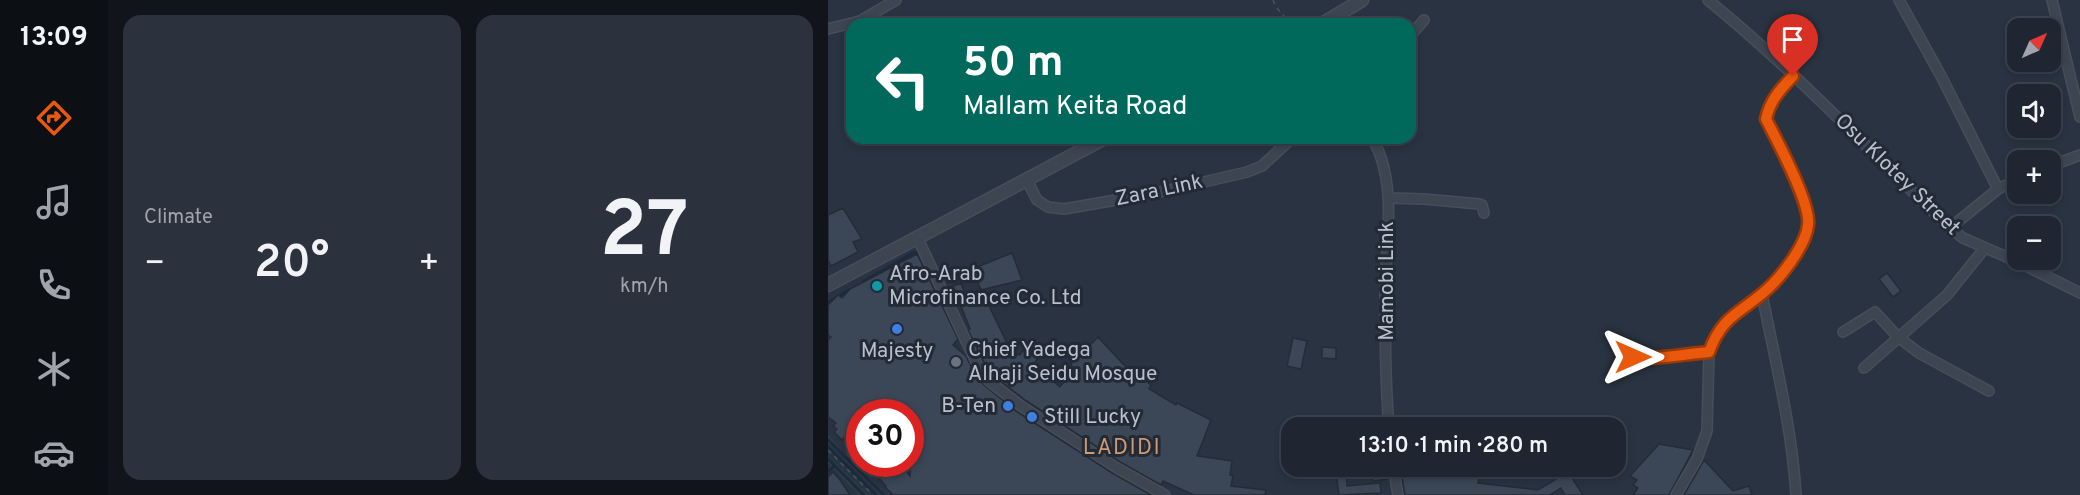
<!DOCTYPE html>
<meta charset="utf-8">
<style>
body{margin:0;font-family:Overpass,sans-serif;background:#2c323d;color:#f1f3f6;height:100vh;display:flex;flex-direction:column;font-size:22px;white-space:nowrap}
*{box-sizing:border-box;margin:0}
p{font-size:20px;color:#a1a5ab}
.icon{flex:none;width:33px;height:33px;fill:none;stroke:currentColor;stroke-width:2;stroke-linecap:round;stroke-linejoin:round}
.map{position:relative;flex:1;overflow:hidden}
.side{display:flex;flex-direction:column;gap:15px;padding:15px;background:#11151b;width:720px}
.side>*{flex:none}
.guide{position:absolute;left:18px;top:18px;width:570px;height:126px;border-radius:18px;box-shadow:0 3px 9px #0003,0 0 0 2px #3c434d;background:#00695c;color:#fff;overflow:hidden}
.needle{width:39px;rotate:45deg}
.controls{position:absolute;left:1179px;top:18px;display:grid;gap:12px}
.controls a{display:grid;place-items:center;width:54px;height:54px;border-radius:12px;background:#1f2631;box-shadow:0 3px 9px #0003,0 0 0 2px #3c434d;font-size:30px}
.speed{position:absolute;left:18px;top:399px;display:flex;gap:12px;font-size:30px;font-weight:700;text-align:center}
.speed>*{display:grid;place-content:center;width:78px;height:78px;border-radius:50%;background:#1f2631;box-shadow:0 3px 9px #0003,0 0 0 2px #3c434d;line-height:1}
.speed .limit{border:9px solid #d22;background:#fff;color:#111}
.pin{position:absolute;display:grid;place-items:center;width:51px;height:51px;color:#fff;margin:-62px -26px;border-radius:50% 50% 50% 0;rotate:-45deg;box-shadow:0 0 6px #0007}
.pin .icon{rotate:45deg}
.me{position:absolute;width:66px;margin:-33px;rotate:90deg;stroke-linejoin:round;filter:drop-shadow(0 0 4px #0008)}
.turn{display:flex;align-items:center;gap:21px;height:126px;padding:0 18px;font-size:27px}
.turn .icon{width:78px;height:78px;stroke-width:2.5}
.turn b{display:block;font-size:42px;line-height:51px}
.big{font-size:45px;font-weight:600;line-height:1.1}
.side .card{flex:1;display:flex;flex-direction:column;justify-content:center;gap:9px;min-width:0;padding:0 21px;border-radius:18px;background:#2c323d}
.side .dial{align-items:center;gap:0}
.dial b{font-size:78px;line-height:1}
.heat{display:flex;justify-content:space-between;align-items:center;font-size:33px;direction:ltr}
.side .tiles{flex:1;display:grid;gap:15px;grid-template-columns:repeat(2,1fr)}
.trip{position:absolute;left:453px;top:417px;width:345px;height:60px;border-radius:18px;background:#1f2631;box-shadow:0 3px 9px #0003,0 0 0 2px #3c434d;font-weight:600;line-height:60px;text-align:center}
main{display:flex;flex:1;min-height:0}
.menu{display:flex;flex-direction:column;width:108px;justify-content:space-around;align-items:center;background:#0c0f14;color:#a1a5ab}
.menu .icon{width:42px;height:42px}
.menu .selected{color:#ea580c}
.menu b{font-size:27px;color:#f1f3f6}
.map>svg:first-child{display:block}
</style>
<main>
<nav class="menu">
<b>13:09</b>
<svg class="icon selected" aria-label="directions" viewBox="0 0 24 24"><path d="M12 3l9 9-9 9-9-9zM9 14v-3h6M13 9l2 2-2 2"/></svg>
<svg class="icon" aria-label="music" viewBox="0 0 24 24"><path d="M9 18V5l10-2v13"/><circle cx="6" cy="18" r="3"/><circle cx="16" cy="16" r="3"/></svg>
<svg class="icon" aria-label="phone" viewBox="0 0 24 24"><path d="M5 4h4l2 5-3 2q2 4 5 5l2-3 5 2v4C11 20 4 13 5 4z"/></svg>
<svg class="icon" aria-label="climate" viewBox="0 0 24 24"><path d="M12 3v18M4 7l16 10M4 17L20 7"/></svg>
<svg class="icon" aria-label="car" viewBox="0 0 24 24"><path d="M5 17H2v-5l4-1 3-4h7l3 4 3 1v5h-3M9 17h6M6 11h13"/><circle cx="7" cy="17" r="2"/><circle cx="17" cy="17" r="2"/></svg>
</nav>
<section class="side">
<div class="tiles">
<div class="card"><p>Climate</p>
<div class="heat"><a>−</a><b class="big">20°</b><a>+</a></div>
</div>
<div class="card dial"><b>27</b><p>km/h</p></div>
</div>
</section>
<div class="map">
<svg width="1252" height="495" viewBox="0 0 1252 495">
<rect width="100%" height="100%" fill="#293341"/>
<path fill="#2b3f42" d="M 0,434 L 16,454 L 22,453 L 27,448 L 30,449 L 28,452 L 30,466 L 59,495 L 53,495 L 0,443 Z
M 0,456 L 40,495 L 31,495 L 0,463 Z"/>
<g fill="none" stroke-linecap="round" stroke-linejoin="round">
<path stroke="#1c2a3f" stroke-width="3" d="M 35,282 L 85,253 L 92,252
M 0,303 L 21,290
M 0,440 L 56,495
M 0,447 L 48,495
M 0,459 L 36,495
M 21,461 L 32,448
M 0,472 L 6,466"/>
</g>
<path fill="#3b4756" stroke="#242c38" stroke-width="1.5" d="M 15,208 L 34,239 L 25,242 L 30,252 L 3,266 L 0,260 L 0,215 Z
M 184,253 L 194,280 L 153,290 L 144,269 Z
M 89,254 L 130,339 L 125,345 L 138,356 L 146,372 L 156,385 L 189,412 L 286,474 L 323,495 L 65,495 L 57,487 L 58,486 L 38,464 L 72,464 L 82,476 L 82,412 L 32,412 L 32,447 L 20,432 L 14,440 L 6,432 L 9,429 L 5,426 L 8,423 L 0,417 L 0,340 L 3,337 L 0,335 L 0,305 L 10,295 L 14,298 L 22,289 Z
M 1059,273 L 1073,291 L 1065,297 L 1051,279 Z
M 133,283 L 138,296 L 153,289 L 186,358 L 190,354 L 192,355 L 195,350 L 203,355 L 206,351 L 212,355 L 207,362 L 217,370 L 221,374 L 219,376 L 232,387 L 244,372 L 245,368 L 243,364 L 270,337 L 295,364 L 323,385 L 321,389 L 348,405 L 349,403 L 383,420 L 369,456 L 404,461 L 402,475 L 405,476 L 403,486 L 438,490 L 437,495 L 366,495 L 335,481 L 333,485 L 292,462 L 197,400 L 166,376 L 157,364 L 140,330 L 142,329 L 125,286 Z
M 465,338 L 479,341 L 473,369 L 459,366 Z
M 494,347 L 508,348 L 508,359 L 494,358 Z
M 553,418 L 554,428 L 494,428 L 494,419 Z
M 831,444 L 865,450 L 841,495 L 805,495 L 810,488 L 805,485 L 809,480 L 802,476 Z
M 876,460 L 905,491 L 921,486 L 924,495 L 856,495 Z
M 507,466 L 518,466 L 519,486 L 552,483 L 553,493 L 511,495 Z
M 572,466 L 637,466 L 644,468 L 644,466 L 654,466 L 650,483 L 710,490 L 738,473 L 740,476 L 742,475 L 755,495 L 737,495 L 733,488 L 722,495 L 577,495 Z
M 558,468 L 560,479 L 545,481 L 544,471 Z
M 5,472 L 12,480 L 22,495 L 0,495 L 0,477 Z"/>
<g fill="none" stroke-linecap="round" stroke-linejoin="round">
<g stroke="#474e5a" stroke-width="12">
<path id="minor" d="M 880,0 C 966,70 1042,151 1122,228 L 1135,238 L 1190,262 L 1252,293
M 1071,0 L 1113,76 L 1170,189
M 1224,0 L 1252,117
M 0,29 L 32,21 L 68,0
M 582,36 L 596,20
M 544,138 C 570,182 558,241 557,290 C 557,336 557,382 561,428
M 1222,166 L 1252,155
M 199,180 L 209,200 L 220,207 L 236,209 L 328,193 L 419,172 L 434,166 L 464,138
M 560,198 L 596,199 L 651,204 L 654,205 L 656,213
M 1122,228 L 1170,189 L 1190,179
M 90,239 L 138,341 L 151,368 L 161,381 L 193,406 L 289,468 L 337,495
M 934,294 C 947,361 964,427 968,495
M 1015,332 L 1047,312 L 1070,337 L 1091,353 L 1161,391
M 805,357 L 845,357 L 881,352
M 1036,368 L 1119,295 L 1156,249
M 565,466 L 570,495
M 848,495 L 869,459 L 879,431 L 881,352 C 894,317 910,314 935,293 C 952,280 978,246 980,225 C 983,203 949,141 938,119 L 945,98 L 965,76"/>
</g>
<g stroke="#474e5a" stroke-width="15">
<path id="tertiary" d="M 494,24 L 534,0
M 0,285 L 277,138"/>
</g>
<path stroke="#44585a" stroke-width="1.5" stroke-dasharray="4.5 4.5" stroke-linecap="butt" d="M 445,0 L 448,7 L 463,24
M 0,450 L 45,495"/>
<use href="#minor" stroke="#3d4551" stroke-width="9"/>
<use href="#tertiary" stroke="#3d4551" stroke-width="12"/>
</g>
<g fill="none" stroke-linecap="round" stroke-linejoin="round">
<g stroke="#983908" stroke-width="15">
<path id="route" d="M 805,357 C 831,360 855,354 881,352 C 894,317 910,314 935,293 C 951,280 978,246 980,225 C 983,203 949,141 938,119 C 942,100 952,90 965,76"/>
</g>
<use href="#route" stroke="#ea580c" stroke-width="10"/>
</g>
<circle fill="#0f9aa8" stroke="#222a36" stroke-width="2" cx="49" cy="286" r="6"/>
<g fill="#3f7fe0" stroke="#222a36" stroke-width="2">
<circle cx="69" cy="329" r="6"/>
<circle cx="180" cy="406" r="6"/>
<circle cx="204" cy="417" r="6"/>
</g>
<circle fill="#6b7280" stroke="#222a36" stroke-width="2" cx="128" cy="362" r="6"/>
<g text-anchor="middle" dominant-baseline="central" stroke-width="6" stroke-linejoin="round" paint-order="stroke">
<g font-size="21" fill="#bac0cb" stroke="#222a36">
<text transform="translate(1069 175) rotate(44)">Osu Klotey Street</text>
<text transform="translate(331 191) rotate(-12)">Zara Link</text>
<text transform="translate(559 281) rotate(-90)">Mamobi Link</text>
</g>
<g font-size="21" fill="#bac0cb" stroke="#222a36" text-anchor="start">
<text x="61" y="274">Afro-Arab<tspan x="61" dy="24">Microfinance Co. Ltd</tspan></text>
<text x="140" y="350">Chief Yadega<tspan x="140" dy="24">Alhaji Seidu Mosque</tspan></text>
<text x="69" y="351" text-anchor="middle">Majesty</text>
<text x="168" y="406" text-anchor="end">B-Ten</text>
<text x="216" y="417">Still Lucky</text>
</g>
<g font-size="22" letter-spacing="1.5" fill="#cf9a71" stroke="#222a36">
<text x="294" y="448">LADIDI</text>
</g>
</g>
</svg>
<div class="controls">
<a><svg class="needle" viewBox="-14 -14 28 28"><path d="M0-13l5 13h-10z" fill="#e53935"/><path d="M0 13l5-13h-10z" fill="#a1a5ab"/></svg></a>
<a><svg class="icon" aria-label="sound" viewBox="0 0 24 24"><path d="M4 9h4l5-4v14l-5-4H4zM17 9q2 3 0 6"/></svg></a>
<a>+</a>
<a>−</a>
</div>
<div class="speed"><div class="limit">30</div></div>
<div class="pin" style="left:965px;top:76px;background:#d93025"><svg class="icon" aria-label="arrive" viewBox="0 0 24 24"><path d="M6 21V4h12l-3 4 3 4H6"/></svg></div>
<svg class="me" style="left:805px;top:357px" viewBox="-20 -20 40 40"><path d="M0-17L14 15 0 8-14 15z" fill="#ea580c" stroke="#fff" stroke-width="4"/></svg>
<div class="trip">13:10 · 1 min · 280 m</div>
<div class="guide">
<div class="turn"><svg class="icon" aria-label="left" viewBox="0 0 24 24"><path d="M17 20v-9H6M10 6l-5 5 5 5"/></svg><div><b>50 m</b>Mallam Keita Road</div></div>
</div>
</div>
</main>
